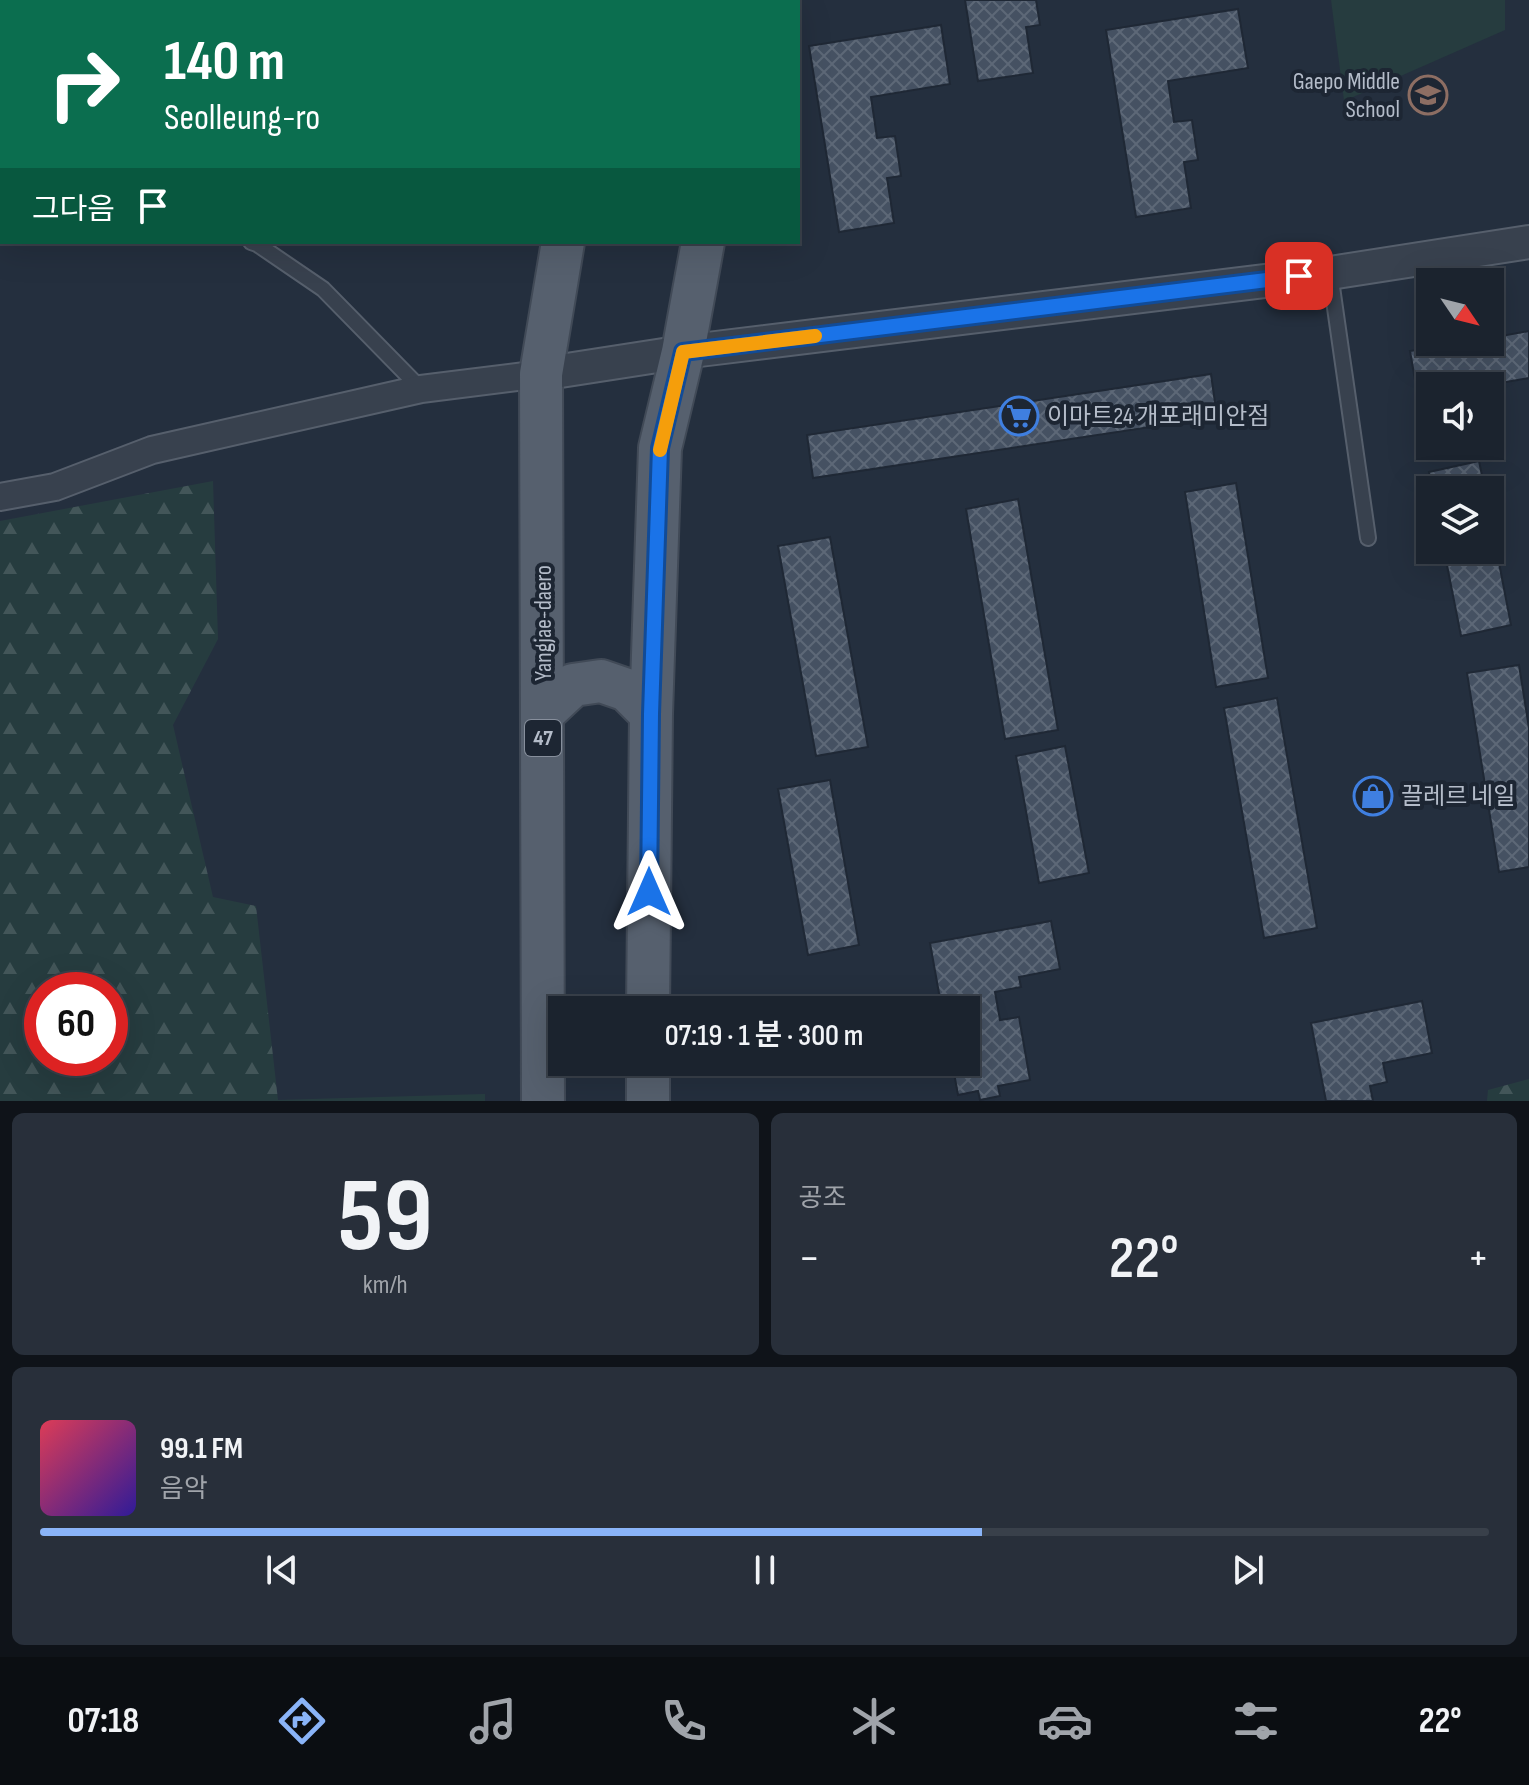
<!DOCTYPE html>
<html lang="ko">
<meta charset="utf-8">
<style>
body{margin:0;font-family:"Sofia Sans Condensed","Noto Sans KR",sans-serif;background:#282f3a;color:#f1f3f6;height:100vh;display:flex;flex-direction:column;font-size:30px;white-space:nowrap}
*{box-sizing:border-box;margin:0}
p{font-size:26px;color:#a0a4aa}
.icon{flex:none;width:44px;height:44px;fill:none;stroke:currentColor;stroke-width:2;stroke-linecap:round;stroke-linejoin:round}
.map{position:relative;height:1101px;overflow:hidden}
.details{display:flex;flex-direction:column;gap:12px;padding:12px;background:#0f1319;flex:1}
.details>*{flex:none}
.hud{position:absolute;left:0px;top:0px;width:800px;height:244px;box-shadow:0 8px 32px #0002,0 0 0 2px #39404a;background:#0b6e4f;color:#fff;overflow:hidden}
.needle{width:52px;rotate:125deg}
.controls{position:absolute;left:1416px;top:268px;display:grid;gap:16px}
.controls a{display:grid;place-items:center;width:88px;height:88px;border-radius:0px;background:#1b232e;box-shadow:0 8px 32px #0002,0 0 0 2px #39404a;font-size:40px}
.speed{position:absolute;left:24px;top:972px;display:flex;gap:16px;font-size:40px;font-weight:700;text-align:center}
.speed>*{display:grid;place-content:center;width:104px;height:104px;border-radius:50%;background:#1b232e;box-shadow:0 8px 32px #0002,0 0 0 2px #39404a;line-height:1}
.speed .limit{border:12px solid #d22;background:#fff;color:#111}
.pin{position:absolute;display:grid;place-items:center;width:68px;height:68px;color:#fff;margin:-34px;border-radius:16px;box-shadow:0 4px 12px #0006}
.me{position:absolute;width:88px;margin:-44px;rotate:0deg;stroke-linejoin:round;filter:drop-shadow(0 0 6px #0008)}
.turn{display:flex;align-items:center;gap:28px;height:168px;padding:0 32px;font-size:36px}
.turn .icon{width:104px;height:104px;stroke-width:2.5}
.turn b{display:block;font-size:56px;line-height:68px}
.then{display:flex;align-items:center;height:76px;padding:0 32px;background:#0003;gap:16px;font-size:30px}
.big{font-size:60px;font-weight:600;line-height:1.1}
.details .card{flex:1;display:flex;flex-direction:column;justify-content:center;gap:12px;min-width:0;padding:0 28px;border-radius:12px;background:#282f3a}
.details .dial{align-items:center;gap:0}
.dial b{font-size:104px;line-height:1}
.song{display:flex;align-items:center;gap:24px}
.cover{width:96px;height:96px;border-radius:12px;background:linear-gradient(135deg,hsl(350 70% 55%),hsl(250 70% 35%))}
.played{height:8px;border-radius:4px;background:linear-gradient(90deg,#8ab4f8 65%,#39404a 65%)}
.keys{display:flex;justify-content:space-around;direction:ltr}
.heat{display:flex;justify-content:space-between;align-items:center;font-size:44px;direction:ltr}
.details .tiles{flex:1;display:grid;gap:12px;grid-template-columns:1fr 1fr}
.card:last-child{grid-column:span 2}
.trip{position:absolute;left:548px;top:996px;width:432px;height:80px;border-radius:0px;background:#1b232e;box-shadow:0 8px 32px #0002,0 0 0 2px #39404a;font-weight:600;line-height:80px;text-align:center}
.tab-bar{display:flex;height:128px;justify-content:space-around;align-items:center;background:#0b0e12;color:#a0a4aa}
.tab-bar .icon{width:56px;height:56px}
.tab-bar .current{color:#8ab4f8}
.tab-bar b{font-size:36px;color:#f1f3f6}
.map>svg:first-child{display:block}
</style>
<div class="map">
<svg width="1529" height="1101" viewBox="0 0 1529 1101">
<defs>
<pattern id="forest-firs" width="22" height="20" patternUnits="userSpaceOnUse" patternTransform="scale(2)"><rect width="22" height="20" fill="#263c3f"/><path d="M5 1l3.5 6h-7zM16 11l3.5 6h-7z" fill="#435659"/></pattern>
<pattern id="building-cross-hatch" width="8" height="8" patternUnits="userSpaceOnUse" patternTransform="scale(2)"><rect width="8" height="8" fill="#455162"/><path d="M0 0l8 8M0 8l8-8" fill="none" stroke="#5d6877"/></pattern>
</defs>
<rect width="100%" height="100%" fill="#242f3e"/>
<path fill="url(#forest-firs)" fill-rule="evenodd" d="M 213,481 L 218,639 L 173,725 L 213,897 L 256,906 L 278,1100 L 485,1094 L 485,1101 L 0,1101 L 0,521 ZM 42,990 L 110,990 L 110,1058 L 42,1058 Z
M 1529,1079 L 1529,1101 L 1487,1101 L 1488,1090 Z"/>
<path fill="#263c3f" d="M 1331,0 L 1505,0 L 1505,30 L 1344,101 Z"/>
<path fill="url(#building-cross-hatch)" stroke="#1f2835" stroke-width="2" d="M 965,0 L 1036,0 L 1040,25 L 1026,27 L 1033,73 L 978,81 Z
M 1238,9 L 1248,68 L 1168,81 L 1174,122 L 1192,120 L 1198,160 L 1184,162 L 1191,208 L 1136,217 L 1106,30 Z
M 941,25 L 950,84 L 871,97 L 877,138 L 895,136 L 901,176 L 887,178 L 894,223 L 839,232 L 809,46 Z
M 1529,331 L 1529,378 L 1483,386 L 1430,386 L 1430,395 L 1418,397 L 1410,351 L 1464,342 L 1490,342 L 1490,338 Z
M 1211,374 L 1217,417 L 813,478 L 807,435 Z
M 1479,461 L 1485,490 L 1432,490 L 1429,472 Z
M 1236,483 L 1268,678 L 1216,687 L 1185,492 Z
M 1018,499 L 1058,730 L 1005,739 L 966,509 Z
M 1490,516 L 1511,625 L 1461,636 L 1444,550 L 1490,550 Z
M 830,537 L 868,747 L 816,756 L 778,546 Z
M 1519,665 L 1529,728 L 1529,867 L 1499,872 L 1467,673 Z
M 1277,698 L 1317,928 L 1264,938 L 1224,708 Z
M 1065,746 L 1089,873 L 1039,883 L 1016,756 Z
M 830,780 L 859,945 L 808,955 L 778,789 Z
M 1051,921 L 1060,969 L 1019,977 L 1021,987 L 995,992 L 1000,1020 L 1019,1017 L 1030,1080 L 998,1086 L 1000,1096 L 980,1100 L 978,1091 L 958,1095 L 952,1062 L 966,1062 L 966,1010 L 942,1010 L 930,943 Z
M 1422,1001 L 1432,1053 L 1383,1063 L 1387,1082 L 1370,1086 L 1373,1101 L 1326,1101 L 1311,1023 Z"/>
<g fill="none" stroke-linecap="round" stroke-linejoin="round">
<g stroke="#565f6c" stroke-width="18">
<path id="service" d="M 0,172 L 2,172
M 251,242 L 257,244 L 323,289 L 421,389
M 1330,273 L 1368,538"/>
</g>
<g stroke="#565f6c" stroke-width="30">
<path id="minor" d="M 0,497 L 55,487 L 152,450 L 421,389 L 541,374"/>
</g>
<g stroke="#565f6c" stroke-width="36">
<path id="tertiary" d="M 541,374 L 683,352 L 1330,273 L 1529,242"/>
</g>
<g stroke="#414a57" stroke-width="46">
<path id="primary" d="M 704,0 L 704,2
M 655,2 L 655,0
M 543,713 L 573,685 L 601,681 L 627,690 L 651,714
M 648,1010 L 651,714 L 660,448 L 683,352 L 703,242
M 543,1101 L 541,374 L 563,242
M 648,1101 L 648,1062"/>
</g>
<use href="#service" stroke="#38414e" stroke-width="14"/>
<use href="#minor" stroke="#38414e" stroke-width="26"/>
<use href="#tertiary" stroke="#38414e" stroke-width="32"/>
<use href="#primary" stroke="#56606e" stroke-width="42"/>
</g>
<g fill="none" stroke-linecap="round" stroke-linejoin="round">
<g stroke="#114b97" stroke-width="20">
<path id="route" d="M 649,892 L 651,714 L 660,448 L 683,352 L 1299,276"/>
</g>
<use href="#route" stroke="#1a73e8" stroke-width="14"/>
<path stroke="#f59e0b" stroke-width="14" d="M 660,450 L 683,352 L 815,336"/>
</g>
<defs>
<g id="school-ring" transform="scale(2)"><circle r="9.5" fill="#1d2633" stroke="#8d6e63" stroke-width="1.5"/><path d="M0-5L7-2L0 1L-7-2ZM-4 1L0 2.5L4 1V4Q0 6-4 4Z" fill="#8d6e63"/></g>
<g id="supermarket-ring" transform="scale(2)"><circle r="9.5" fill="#1d2633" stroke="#3f7fe0" stroke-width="1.5"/><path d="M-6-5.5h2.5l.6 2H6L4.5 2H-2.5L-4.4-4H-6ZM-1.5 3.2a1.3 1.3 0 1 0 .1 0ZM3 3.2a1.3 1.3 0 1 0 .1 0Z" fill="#3f7fe0"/></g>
<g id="shop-ring" transform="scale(2)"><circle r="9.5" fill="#1d2633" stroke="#3f7fe0" stroke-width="1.5"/><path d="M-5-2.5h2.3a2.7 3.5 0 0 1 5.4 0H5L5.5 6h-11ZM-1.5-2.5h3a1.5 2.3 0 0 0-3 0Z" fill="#3f7fe0"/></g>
</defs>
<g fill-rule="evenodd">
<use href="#school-ring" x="1428" y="95"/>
<use href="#supermarket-ring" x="1019" y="416"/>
<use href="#shop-ring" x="1373" y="796"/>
</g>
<g text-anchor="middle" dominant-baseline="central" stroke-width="8" stroke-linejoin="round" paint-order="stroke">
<rect fill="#1d2633" stroke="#878f9c" stroke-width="2" x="525" y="720" width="36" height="36" rx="6"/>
<g font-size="22" font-weight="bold" fill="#b4bcc9">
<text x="543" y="738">47</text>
</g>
<g font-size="24" fill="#b4bcc9" stroke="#1d2633" text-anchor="start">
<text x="1400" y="81" text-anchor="end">Gaepo Middle<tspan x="1400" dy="28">School</tspan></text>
<text x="1047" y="416">이마트24 개포래미안점</text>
<text x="1401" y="796">끌레르 네일</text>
</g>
<g font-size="24" fill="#b4bcc9" stroke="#1d2633">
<text transform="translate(543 623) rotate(-90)">Yangjae-daero</text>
</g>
</g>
</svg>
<div class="controls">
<a><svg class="needle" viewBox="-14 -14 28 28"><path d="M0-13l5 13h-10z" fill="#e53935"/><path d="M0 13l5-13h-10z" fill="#a0a4aa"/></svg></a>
<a><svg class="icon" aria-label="sound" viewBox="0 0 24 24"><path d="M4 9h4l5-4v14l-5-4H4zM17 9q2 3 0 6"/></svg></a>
<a><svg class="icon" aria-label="layers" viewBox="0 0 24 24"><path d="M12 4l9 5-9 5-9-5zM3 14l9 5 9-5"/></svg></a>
</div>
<div class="speed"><div class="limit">60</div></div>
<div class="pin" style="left:1299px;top:276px;background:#d93025"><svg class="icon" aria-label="arrive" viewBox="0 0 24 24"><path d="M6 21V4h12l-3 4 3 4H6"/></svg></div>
<svg class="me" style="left:649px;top:892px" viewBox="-20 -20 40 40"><path d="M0-17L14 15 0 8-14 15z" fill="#1a73e8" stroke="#fff" stroke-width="4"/></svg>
<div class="trip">07:19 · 1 분 · 300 m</div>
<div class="hud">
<div class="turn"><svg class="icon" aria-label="right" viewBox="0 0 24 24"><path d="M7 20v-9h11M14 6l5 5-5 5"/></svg><div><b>140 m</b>Seolleung-ro</div></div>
<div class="then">그다음<svg class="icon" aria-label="arrive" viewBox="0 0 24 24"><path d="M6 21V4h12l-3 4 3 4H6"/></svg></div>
</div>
</div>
<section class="details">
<div class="tiles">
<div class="card dial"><b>59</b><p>km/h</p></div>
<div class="card"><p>공조</p>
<div class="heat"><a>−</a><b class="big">22°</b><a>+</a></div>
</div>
<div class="card">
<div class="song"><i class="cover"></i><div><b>99.1 FM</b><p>음악</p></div></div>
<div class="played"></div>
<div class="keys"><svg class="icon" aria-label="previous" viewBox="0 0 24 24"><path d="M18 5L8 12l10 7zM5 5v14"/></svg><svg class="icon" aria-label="pause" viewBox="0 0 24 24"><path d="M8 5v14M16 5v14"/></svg><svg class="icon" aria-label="next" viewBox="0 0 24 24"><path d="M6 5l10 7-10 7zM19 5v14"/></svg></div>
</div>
</div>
</section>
<nav class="tab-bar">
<b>07:18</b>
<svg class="icon current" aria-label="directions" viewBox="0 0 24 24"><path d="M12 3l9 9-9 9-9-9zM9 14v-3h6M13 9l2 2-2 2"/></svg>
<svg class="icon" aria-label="music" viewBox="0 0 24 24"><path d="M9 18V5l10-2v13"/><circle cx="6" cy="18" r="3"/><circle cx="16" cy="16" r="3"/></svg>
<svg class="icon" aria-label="phone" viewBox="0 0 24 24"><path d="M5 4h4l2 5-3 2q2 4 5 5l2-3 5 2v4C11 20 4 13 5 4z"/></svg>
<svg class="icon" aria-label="climate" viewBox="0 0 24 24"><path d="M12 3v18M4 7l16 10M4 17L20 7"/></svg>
<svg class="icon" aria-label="car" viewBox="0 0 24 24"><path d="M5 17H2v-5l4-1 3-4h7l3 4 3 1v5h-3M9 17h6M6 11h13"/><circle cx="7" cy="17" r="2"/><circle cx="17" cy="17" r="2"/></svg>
<svg class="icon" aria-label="filters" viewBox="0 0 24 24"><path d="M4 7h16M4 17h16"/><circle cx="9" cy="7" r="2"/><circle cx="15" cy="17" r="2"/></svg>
<b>22°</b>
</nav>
